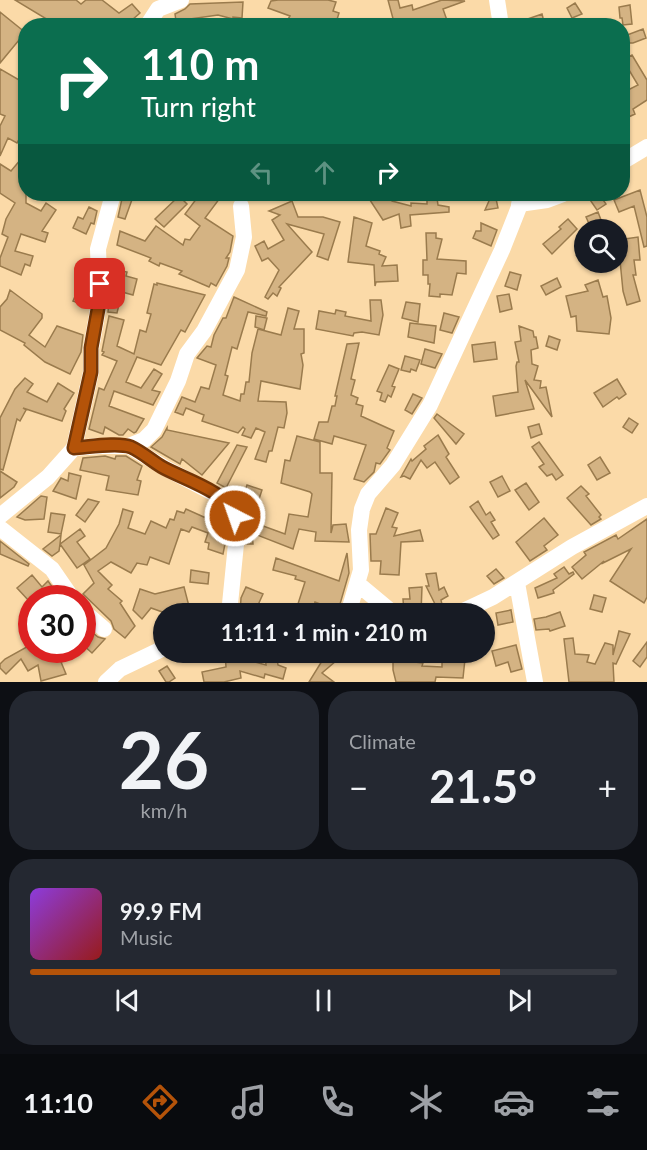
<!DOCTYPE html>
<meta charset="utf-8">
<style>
body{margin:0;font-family:Lato,sans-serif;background:#242831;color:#f1f3f6;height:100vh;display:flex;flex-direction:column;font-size:22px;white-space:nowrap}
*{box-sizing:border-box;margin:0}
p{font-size:20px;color:#9ea1a6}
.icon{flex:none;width:33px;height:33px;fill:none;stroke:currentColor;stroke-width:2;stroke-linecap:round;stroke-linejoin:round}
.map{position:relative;height:682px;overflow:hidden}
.details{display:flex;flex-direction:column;gap:9px;padding:9px;background:#0d0f14;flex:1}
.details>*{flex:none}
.banner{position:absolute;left:18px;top:18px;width:612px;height:183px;border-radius:24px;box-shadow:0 2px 4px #0004;background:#0b6e4f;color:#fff;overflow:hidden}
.buttons{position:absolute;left:574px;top:219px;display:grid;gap:12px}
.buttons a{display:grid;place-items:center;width:54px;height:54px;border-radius:50%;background:#171b24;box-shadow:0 2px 4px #0004;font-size:30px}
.speed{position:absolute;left:18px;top:585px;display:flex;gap:12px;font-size:30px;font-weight:700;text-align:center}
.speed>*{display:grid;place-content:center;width:78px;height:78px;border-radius:50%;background:#171b24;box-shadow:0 2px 4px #0004;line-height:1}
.speed .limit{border:9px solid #d22;background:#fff;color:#111}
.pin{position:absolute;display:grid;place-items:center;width:51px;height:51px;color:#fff;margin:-26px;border-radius:12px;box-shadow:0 3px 9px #0006}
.me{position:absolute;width:66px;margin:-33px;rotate:319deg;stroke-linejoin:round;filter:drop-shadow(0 0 4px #0008)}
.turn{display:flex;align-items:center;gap:21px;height:126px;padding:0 24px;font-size:27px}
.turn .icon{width:78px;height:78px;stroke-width:2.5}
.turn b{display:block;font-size:42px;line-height:51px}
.lanes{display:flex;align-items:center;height:57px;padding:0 24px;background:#0003;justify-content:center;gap:30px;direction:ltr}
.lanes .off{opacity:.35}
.big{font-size:45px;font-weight:700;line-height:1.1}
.details .widget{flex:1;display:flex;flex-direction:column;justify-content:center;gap:9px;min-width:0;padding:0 21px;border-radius:24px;background:#242831}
.details .dial{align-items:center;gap:0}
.dial b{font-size:78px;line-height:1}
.song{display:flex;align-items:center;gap:18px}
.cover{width:72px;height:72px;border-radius:9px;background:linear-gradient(135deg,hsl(270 70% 55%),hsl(0 70% 35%))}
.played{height:6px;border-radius:3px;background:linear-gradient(90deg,#b45309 80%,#363941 80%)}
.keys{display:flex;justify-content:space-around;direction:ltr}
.heat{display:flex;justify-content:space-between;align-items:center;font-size:33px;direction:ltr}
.details .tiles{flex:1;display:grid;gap:9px;grid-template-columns:1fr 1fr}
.widget:last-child{grid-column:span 2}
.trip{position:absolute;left:153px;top:603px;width:342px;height:60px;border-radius:30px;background:#171b24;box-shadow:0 2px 4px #0004;font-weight:700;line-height:60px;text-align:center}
.menu{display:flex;height:96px;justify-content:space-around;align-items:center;background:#090b0e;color:#9ea1a6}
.menu .icon{width:42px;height:42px}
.menu .current{color:#b45309}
.menu b{font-size:27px;color:#f1f3f6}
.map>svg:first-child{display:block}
</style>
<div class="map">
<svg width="647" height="682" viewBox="0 0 647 682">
<rect width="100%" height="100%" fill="#fbdaa8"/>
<path fill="#d4b383" stroke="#9a7b4d" stroke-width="1.5" d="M 15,0 L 76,0 L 81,4 L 86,0 L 102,0 L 119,13 L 132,4 L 140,13 L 125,26 L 58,26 Z
M 278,0 L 328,0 L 336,2 L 333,11 L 339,13 L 335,26 L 295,26 L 287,21 L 290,16 L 268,8 L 271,1 Z
M 388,0 L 398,0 L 400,8 L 412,5 L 413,10 L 442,0 L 465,1 L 443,9 L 449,26 L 395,26 Z
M 243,2 L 242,18 L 233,17 L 233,19 L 218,15 L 176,21 L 175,14 L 185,9 L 190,4 Z
M 575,3 L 582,14 L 572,18 L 567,8 Z
M 630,5 L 632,24 L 623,25 L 622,18 L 620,18 L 619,7 Z
M 0,12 L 26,33 L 26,46 L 19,40 L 0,63 Z
M 542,14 L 545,26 L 513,26 L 513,24 Z
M 643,29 L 646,38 L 633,43 L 626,43 L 627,35 Z
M 632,55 L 647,80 L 647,100 L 633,109 L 635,114 L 622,120 L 622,93 L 638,85 L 623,60 Z
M 0,69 L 26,84 L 26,126 L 17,143 L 8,138 L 0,156 L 0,126 L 5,116 L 0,114 Z
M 26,153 L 26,203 L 41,211 L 46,203 L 56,210 L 42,231 L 48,233 L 45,242 L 21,234 L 15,251 L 33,256 L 30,266 L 25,264 L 21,275 L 0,266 L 0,258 L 8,237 L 2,234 L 6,219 L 15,203 L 0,193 L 0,164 L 11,171 Z
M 640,190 L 647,217 L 647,246 L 644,247 L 634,206 L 619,212 L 614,200 Z
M 123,194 L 134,194 L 125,219 L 118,217 Z
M 200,194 L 214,194 L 220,198 L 205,218 L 233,236 L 230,252 L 226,258 L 229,258 L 227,266 L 216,286 L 211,283 L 209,287 L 179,274 L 182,271 L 160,263 L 159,266 L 149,261 L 151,258 L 117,245 L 120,231 L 145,241 L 156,226 L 183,245 L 185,239 L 190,240 L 200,226 L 185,214 Z
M 366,194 L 388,194 L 392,201 L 411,206 L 411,203 L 427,204 L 427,198 L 437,198 L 438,205 L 449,207 L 449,212 L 410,215 L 411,226 L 401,228 L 399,214 L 383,220 Z
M 492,194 L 495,194 L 498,208 L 485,210 Z
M 586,194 L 599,194 L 606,204 L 597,210 Z
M 179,196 L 187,204 L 164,227 L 155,219 Z
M 292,201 L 298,217 L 323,217 L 340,222 L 328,260 L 317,256 L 324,234 L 287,224 L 312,252 L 279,287 L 281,288 L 277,296 L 273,293 L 268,299 L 265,297 L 279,270 L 268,258 L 262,261 L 255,246 L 264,241 L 268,249 L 284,240 L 272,220 L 280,215 L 269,211 Z
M 89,207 L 97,211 L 94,224 L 91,223 L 86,234 L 73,228 L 78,217 L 83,219 Z
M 598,212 L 601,220 L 590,226 L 586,217 Z
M 354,217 L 372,223 L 366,246 L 380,251 L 379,254 L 386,257 L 382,266 L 397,265 L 398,281 L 376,282 L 375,286 L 374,265 L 348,262 Z
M 568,219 L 577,229 L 552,254 L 543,244 L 561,229 L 559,227 Z
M 481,223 L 497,230 L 491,246 L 473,238 L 476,231 L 481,231 Z
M 426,233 L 436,233 L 436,238 L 442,239 L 437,259 L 466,261 L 466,274 L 457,273 L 452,295 L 440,294 L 440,297 L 429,296 L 430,284 L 428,284 L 428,275 L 423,275 L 423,260 L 427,260 Z
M 638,237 L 640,260 L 634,260 L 636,275 L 633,275 L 640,301 L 627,305 L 623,291 L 618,240 Z
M 112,269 L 127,272 L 126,276 L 137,279 L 133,295 L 122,292 L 117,313 L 108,312 Z
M 510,272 L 521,275 L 517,290 L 505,286 Z
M 83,278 L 89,280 L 88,294 L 89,297 L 87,306 L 73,301 Z
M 557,278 L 561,287 L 546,295 L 541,286 Z
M 598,280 L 603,297 L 607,296 L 611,318 L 609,334 L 577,331 L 576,316 L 571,317 L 566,296 L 588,291 L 585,285 Z
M 157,283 L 205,295 L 185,332 L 181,330 L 161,365 L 137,357 L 126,382 L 141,388 L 154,369 L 162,374 L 152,390 L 160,392 L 153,405 L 114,391 L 109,406 L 144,419 L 136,432 L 134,433 L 128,429 L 123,435 L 119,435 L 105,427 L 103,434 L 89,429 L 99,388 L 104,390 L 117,361 L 102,355 L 104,352 L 102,351 L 109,316 L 124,320 L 117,346 L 134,354 L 140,330 L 146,332 L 151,314 L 147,313 L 154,284 L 157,285 Z
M 10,290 L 42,314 L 42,318 L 29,335 L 45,347 L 57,326 L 83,335 L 81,352 L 70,374 L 45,362 L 24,345 L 25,343 L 0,330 L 0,307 L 7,299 Z
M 509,294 L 512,309 L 500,312 L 497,296 Z
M 234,297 L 267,312 L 266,316 L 248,312 L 237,349 L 232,347 L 225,375 L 228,376 L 223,395 L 240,401 L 241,394 L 244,394 L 246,382 L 249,382 L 252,353 L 258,329 L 281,335 L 288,308 L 299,311 L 294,329 L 304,329 L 304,353 L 301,354 L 303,365 L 300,389 L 261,381 L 258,401 L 286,402 L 287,413 L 284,428 L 278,427 L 272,451 L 269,451 L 266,462 L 255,459 L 265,432 L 256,428 L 251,438 L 242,435 L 245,429 L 243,427 L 238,433 L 202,421 L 204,415 L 186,408 L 183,415 L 175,412 L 182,397 L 195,402 L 201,387 L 209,389 L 216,365 L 197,358 L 207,346 L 211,347 L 214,335 L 223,318 L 226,318 Z
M 370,300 L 381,300 L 383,315 L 379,335 L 362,332 L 354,333 L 353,336 L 316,329 L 319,311 L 335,314 L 336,310 L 346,312 L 345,316 L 371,321 Z
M 406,302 L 420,304 L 418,322 L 402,318 Z
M 444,313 L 459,317 L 452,333 L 440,330 Z
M 256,316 L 267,318 L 264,330 L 255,327 Z
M 410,323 L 436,326 L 434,343 L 408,337 Z
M 519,326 L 533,331 L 534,337 L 536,337 L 538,348 L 531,350 L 532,364 L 538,366 L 534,380 L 541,381 L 540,388 L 546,387 L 552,417 L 525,380 L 534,409 L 496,416 L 493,396 L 518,392 L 516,366 L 517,362 L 519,362 L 515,342 L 521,341 Z
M 549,336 L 560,340 L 557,350 L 546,346 Z
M 495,342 L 497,359 L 474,362 L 472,345 Z
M 359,343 L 351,379 L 355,380 L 351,395 L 358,398 L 356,404 L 363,406 L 361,416 L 394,431 L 387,448 L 390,450 L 380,464 L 376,463 L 374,472 L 364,482 L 354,479 L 366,445 L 334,436 L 332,444 L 314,439 L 319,422 L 328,422 L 332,406 L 335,406 L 337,396 L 335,396 L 347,344 Z
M 425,349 L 442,354 L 435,368 L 421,364 Z
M 405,356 L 420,360 L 416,371 L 411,369 L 410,372 L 401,370 Z
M 389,365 L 399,369 L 392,386 L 395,387 L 391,397 L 388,395 L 385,402 L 380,400 L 382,393 L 377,391 Z
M 25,378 L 33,384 L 27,392 L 47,402 L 58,383 L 74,393 L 64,409 L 66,411 L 62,421 L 23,408 L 26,410 L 20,421 L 17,419 L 3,470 L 0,469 L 0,418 L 15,389 Z
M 617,379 L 626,394 L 619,399 L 617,397 L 603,407 L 594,393 Z
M 413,394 L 422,398 L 412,414 L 405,410 Z
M 437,414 L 464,434 L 456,444 L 434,418 Z
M 629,418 L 638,424 L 632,433 L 623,427 Z
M 539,424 L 542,434 L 531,438 L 528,427 Z
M 167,428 L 167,430 L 229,443 L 202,475 L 182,459 L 180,464 L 151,447 L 162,437 Z
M 438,435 L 449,454 L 446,457 L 459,477 L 450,484 L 435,462 L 427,468 L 421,460 L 410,479 L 404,476 L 401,477 L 411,459 L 412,461 L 426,449 L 424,446 Z
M 297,436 L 320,442 L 320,473 L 332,473 L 331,533 L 333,525 L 346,524 L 349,542 L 315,541 L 316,532 L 299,529 L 293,549 L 252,533 L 253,544 L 246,544 L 245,524 L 255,523 L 285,534 L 289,514 L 308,517 L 312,494 L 310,492 L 281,483 L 285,460 L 290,461 Z
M 539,442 L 563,475 L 556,480 L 552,474 L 547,476 L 539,467 L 544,464 L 532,447 Z
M 237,445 L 247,447 L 226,488 L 217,483 Z
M 105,456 L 115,459 L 116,456 L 126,456 L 142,466 L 137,480 L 141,481 L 138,495 L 106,490 L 109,476 L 80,470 L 83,458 Z
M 600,457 L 610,473 L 597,480 L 588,465 Z
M 0,471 L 17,482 L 14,487 L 0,498 Z
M 69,473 L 81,476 L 76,499 L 53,491 L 61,478 L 68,481 Z
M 502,476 L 510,491 L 498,497 L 490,482 Z
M 526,483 L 539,502 L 529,510 L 515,490 Z
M 247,485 L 262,490 L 255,511 L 243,507 L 241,502 Z
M 581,486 L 589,494 L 586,496 L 601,515 L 599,517 L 601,519 L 591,525 L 567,498 Z
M 41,496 L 47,497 L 44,519 L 25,520 L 17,517 Z
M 88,499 L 99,502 L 85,522 L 76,515 Z
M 478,501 L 486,515 L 490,512 L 495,520 L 491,522 L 499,535 L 493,539 L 470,507 Z
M 214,505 L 223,514 L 225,544 L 223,554 L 208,549 L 209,543 L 205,542 L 208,533 L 192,527 L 189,532 L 181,529 L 169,564 L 150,557 L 147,565 L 137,563 L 131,573 L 111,562 L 98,571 L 112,585 L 108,589 L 122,601 L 120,603 L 135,626 L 125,638 L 114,629 L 111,621 L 83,594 L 94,583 L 84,565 L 106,548 L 119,524 L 123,509 L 133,512 L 128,528 L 145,534 L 151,521 L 166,528 L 170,519 L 174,520 L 177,511 L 184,513 L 186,509 L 206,518 Z
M 386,508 L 398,513 L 392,527 L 397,528 L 394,536 L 420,530 L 423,541 L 401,542 L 399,575 L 380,574 L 381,561 L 371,561 L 370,534 L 376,534 Z
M 51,513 L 65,515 L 61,534 L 48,532 Z
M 544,518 L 558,535 L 544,546 L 547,550 L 530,561 L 516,542 Z
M 647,519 L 647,597 L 644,603 L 610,581 L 631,549 L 603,563 L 604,561 L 582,579 L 572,567 L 586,555 L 584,552 L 616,535 L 618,539 Z
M 80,529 L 85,536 L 77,542 L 90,559 L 77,568 L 60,544 L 59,551 L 52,556 L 43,549 L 61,535 L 60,544 Z
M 0,541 L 29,564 L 28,566 L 0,554 Z
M 347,553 L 349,573 L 338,611 L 315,602 L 312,612 L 297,607 L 305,582 L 295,579 L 296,576 L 273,570 L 276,558 L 339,581 Z
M 564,567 L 569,574 L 573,572 L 574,574 L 553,590 L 554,593 L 538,598 L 535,588 L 557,578 L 554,574 Z
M 496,569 L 504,578 L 494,584 L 487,576 Z
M 191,570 L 209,573 L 208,584 L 190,582 Z
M 436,573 L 439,590 L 444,587 L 448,596 L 441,600 L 444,614 L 440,614 L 426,586 L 429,586 L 426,574 Z
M 32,575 L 42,587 L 48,581 L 60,598 L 32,598 L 29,601 L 17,588 Z
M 184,587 L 191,614 L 168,614 L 151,608 L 142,619 L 133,610 L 140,589 L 155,594 Z
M 246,587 L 263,594 L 258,605 L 278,609 L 278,614 L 240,614 L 241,598 Z
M 422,587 L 421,613 L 404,612 L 403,599 L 410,599 L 409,588 Z
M 594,595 L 606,598 L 602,612 L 590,609 Z
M 511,610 L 513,622 L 498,625 L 496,613 Z
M 560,612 L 565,626 L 550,631 L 549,629 L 536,630 L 534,619 L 546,617 Z
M 82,624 L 98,637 L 105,639 L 92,653 L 82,644 Z
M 619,631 L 630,634 L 616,664 L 613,663 L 614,682 L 569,682 L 564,639 L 573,638 L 575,654 L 589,655 L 587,662 L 595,664 L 605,643 L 613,645 L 613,655 Z
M 647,642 L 647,657 L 640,667 L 633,661 Z
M 32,644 L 32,650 L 63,650 L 67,660 L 61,662 L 66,674 L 41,681 L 38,665 L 28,671 L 21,659 L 6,674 L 0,668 L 0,664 L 5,659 Z
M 516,645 L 522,669 L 511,672 L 508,662 L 496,666 L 492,651 Z
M 225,652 L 240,652 L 240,658 L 266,665 L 265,652 L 276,652 L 278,665 L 286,668 L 283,679 L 265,674 L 264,678 L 240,671 L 241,678 L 224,682 L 204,682 L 202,672 L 226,667 Z
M 324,652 L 329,652 L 336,661 L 322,673 L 334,682 L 309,682 L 322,661 L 319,657 Z
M 393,652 L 407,652 L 406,661 L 423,663 L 422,666 L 442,667 L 442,656 L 465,659 L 463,678 L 436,677 L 435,682 L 396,682 L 393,670 Z
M 167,666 L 175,678 L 169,682 L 166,682 L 159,671 Z"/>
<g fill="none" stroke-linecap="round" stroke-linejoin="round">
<path stroke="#fff" stroke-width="16" d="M 497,0 L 501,26
M 147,26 L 158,9 L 181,0
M 622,162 L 647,147
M 519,204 L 547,200 L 563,194
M 129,446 L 165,468 L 219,496 L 233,509 L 236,544 L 229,614
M 74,448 L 100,446 L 129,446 L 144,440 L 154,430 L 178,381 L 187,354 L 204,331 L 237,270 L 244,237 L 241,206
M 0,516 L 48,477 L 74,448 L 91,372 L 91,349 L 100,298 L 98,249 L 113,194
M 0,528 L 52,569 L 72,598
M 517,583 L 535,682
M 358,584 L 394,614
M 82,610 L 104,629
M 348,614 L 361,570 L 359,530 L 362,509 L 368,494 L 393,465 L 430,405 L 502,250 L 519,207 L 521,194
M 457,614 L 493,597 L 572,547 L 647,506
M 106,682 L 120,669 L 164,648"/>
</g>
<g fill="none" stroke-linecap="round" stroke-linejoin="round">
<g stroke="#753606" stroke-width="15">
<path id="route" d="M 100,284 L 100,298 L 91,348 L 91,372 L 74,448 C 89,447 118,442 131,447 C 142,452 152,461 162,467 C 181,478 231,493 235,516"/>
</g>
<use href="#route" stroke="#b45309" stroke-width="10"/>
</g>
</svg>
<div class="buttons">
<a><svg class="icon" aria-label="search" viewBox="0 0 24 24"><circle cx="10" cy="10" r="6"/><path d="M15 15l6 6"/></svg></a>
</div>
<div class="speed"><div class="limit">30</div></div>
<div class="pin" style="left:100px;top:284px;background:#d93025"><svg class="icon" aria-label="arrive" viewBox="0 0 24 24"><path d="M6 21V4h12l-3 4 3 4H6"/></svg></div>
<svg class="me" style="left:235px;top:516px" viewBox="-20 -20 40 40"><circle r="17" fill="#b45309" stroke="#fff" stroke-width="3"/><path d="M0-11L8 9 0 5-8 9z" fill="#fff"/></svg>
<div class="trip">11:11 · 1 min · 210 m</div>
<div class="banner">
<div class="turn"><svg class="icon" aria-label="right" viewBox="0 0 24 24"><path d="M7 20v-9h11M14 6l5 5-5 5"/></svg><div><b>110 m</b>Turn right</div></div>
<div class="lanes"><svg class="icon off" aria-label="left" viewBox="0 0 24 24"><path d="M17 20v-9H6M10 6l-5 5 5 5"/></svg><svg class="icon off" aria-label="ahead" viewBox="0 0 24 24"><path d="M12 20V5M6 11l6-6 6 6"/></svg><svg class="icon" aria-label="right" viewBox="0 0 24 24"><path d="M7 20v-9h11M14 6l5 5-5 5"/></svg></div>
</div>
</div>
<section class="details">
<div class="tiles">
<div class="widget dial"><b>26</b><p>km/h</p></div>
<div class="widget"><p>Climate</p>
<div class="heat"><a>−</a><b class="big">21.5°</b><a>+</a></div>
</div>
<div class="widget">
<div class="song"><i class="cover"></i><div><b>99.9 FM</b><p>Music</p></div></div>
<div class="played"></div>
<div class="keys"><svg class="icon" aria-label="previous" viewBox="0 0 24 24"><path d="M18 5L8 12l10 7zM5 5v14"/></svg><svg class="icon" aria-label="pause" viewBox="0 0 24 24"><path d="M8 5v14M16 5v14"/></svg><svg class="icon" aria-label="next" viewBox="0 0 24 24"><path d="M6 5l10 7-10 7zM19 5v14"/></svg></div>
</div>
</div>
</section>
<nav class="menu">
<b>11:10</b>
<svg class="icon current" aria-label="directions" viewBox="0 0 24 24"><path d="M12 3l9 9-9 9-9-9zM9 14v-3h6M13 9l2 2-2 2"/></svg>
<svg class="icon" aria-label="music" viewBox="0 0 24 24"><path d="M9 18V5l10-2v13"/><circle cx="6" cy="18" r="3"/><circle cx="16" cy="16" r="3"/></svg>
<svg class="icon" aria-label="phone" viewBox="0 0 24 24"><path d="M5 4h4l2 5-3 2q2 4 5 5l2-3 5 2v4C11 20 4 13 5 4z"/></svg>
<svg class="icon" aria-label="climate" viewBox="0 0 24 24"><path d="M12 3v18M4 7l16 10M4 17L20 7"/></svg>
<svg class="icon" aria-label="car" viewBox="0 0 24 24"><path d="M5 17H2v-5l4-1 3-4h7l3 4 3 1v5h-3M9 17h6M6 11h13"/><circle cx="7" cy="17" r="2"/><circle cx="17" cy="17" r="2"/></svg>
<svg class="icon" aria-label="filters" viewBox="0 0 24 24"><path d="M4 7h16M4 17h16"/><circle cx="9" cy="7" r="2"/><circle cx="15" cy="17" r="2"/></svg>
</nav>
